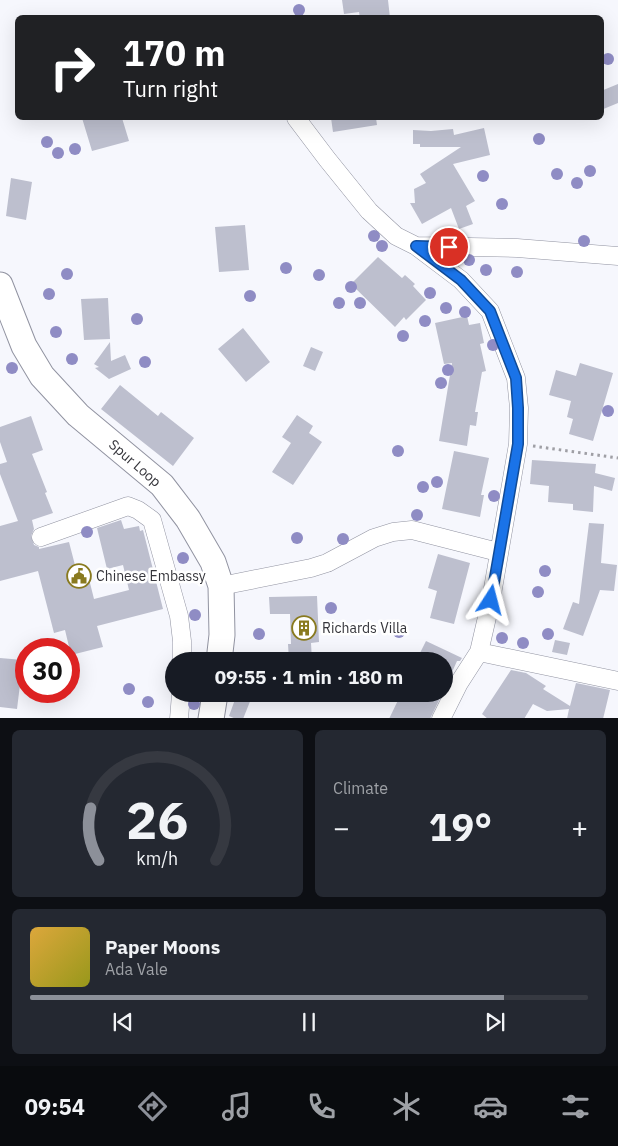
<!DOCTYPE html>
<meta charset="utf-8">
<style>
body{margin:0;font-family:"IBM Plex Sans",sans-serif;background:#242831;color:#f1f3f6;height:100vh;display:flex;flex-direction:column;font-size:19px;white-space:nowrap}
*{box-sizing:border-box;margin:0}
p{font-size:16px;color:#9ea1a6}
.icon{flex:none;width:28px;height:28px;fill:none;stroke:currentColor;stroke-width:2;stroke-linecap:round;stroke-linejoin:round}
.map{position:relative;height:718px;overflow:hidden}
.panel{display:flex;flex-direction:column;gap:12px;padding:12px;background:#0d0f14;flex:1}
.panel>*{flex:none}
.banner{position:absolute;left:15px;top:15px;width:589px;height:105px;border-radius:8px;box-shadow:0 5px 20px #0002;background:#202124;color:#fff;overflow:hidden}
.speed{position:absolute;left:15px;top:638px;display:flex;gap:10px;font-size:25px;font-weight:700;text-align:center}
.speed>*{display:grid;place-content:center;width:65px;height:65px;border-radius:50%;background:#171b24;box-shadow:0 5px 20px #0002;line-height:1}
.speed .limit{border:8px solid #d22;background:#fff;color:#111}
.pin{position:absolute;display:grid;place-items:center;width:42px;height:42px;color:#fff;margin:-21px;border:2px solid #fff;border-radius:50%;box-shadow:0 1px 5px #0007}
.me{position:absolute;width:55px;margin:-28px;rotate:9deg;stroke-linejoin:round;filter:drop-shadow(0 0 4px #0008)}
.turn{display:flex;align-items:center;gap:18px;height:105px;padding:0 25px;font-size:22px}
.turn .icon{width:65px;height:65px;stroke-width:2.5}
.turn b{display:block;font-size:35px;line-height:42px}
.big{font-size:38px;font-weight:700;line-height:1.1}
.panel .tile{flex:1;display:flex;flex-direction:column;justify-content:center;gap:8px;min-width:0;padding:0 18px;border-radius:8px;background:#242831}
.panel .dial{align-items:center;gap:0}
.dial svg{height:130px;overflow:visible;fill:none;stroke:#363941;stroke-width:7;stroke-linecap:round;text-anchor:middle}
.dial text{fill:#f1f3f6;stroke:none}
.song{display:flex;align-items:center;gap:15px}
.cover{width:60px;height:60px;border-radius:8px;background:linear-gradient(135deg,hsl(40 70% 55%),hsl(60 70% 35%))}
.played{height:5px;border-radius:2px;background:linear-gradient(90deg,#8c9099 85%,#363941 85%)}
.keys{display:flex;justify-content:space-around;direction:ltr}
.heat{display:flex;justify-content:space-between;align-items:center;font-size:28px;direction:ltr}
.panel .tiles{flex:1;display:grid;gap:12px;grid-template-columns:1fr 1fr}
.tile:last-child{grid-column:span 2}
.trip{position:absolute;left:165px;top:652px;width:288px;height:50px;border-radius:25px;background:#171b24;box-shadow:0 5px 20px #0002;font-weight:700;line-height:50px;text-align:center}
.menu{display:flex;height:80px;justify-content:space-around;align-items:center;background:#090b0e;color:#9ea1a6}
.menu .icon{width:35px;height:35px}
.menu .current{color:#8c9099}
.menu b{font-size:22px;color:#f1f3f6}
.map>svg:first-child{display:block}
</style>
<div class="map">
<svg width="618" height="719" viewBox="0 0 618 719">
<rect width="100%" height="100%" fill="#f6f7fd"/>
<path fill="#bdbfce" d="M 342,0 L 388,0 L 390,18 L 360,18 L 359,12 L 344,14 Z
M 618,84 L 618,103 L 601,110 L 601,91 Z
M 82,118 L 122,118 L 129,141 L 92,151 Z
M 331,118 L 376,118 L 377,125 L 333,132 Z
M 484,128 L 490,155 L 453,164 L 475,201 L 466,206 L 473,224 L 459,229 L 451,208 L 422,224 L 410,203 L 415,203 L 414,189 L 426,183 L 420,174 L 461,147 L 420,147 L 420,144 L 413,144 L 413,130 L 431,131 L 453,129 L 454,135 Z
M 11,178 L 32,182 L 26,220 L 6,216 Z
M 245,225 L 249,270 L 219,272 L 215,227 Z
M 378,257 L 402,278 L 405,275 L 415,284 L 413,286 L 426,300 L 406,320 L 404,317 L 395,327 L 351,284 Z
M 108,298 L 110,339 L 84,340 L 81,299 Z
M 467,316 L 469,325 L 480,323 L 484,343 L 480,344 L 486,371 L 482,372 L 475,412 L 478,412 L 476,426 L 470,425 L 467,446 L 439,441 L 452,363 L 444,364 L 435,323 Z
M 243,328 L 270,362 L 246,382 L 218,349 Z
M 110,342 L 111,361 L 125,355 L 131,369 L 109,379 L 95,368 L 99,367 L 94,364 Z
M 311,347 L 323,352 L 315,371 L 303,366 Z
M 580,363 L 613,373 L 593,441 L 569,434 L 573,419 L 567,417 L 571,401 L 549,395 L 556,370 L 576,376 Z
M 120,385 L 158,416 L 161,412 L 194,438 L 173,466 L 101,409 Z
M 297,415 L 313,426 L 309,433 L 322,442 L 293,485 L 272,472 L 291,443 L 282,437 Z
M 31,416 L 43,450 L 32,454 L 47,492 L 45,493 L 53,513 L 32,520 L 34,529 L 31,536 L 34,545 L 39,547 L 39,549 L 69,542 L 76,569 L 86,567 L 94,599 L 129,590 L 123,565 L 107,569 L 97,528 L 121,520 L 124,529 L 139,526 L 140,531 L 143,530 L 163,609 L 97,626 L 103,647 L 71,655 L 65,630 L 54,633 L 38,571 L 0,581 L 0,526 L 18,521 L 0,474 L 0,464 L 7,462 L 0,442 L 0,427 Z
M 454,451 L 489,458 L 481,495 L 484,495 L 480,517 L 442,509 Z
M 532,460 L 596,464 L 595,473 L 615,478 L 612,491 L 594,486 L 593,512 L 573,510 L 573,504 L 548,502 L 549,486 L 530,484 Z
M 589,523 L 604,524 L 601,563 L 617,565 L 614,591 L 600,590 L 583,636 L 563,629 L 573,602 L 579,604 Z
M 438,554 L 470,563 L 454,624 L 430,618 L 437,591 L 428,588 Z
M 317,596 L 319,642 L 311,643 L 312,661 L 289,661 L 288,644 L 291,644 L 290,614 L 270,614 L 269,597 Z
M 555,640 L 570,643 L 567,655 L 552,652 Z
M 426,641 L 462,658 L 460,661 L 457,661 L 444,690 L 444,661 L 416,661 Z
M 0,658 L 23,660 L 17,709 L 0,707 Z
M 511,670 L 526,673 L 546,686 L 543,689 L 570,706 L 576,683 L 610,690 L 603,719 L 567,719 L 569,709 L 547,711 L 533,704 L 524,719 L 488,719 L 482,714 Z
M 237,694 L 253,694 L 243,719 L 236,719 L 229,716 Z
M 401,694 L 442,694 L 430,719 L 389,719 Z"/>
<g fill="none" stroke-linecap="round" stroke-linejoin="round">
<g stroke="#9193a1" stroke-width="19">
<path id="street" d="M 296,118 L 327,159 L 369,211 L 396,236 L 416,246 L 461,280 L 490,311 L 516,378 L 519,408 L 518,444 L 491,600 L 479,652 L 618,681
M 416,246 L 517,248 L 618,256
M 41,537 L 128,506 L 138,510 L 152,520 L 179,616 L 182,641 L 182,661
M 221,586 L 311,568 L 327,563 L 374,538 L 393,532 L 412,530 L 498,552
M 179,719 L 181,694
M 441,719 L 459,683 L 479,652"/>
</g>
<g stroke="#9193a1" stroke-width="27">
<path id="secondary" d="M 0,285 L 24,346 L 42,376 L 78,415 L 162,485 L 188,519 L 213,562 L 221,586 L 222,635 L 219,661
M 211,719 L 215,694"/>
</g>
<path stroke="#9f9fa5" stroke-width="3" stroke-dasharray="2.5 4" stroke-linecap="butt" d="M 533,446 L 618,458"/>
<use href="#street" stroke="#fff" stroke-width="18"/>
<use href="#secondary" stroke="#fff" stroke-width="25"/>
</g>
<g fill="#8f8cc4">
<circle cx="299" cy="10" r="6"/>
<circle cx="608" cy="59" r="6"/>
<circle cx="539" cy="139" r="6"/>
<circle cx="47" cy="142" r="6"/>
<circle cx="75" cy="149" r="6"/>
<circle cx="58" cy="153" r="6"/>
<circle cx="590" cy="171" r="6"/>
<circle cx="557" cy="174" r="6"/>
<circle cx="483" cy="176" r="6"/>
<circle cx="577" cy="183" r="6"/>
<circle cx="502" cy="204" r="6"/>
<circle cx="374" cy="236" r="6"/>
<circle cx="584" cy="241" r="6"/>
<circle cx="382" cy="246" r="6"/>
<circle cx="469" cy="260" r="6"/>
<circle cx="286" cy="268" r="6"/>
<circle cx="486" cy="270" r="6"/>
<circle cx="517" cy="272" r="6"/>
<circle cx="67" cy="274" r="6"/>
<circle cx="319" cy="275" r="6"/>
<circle cx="351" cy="287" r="6"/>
<circle cx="430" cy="293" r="6"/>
<circle cx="49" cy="294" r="6"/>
<circle cx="250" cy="296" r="6"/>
<circle cx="339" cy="303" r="6"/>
<circle cx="360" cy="303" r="6"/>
<circle cx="446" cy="308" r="6"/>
<circle cx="465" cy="312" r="6"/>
<circle cx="137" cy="319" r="6"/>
<circle cx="425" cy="321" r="6"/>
<circle cx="56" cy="332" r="6"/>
<circle cx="403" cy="336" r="6"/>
<circle cx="493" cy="345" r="6"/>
<circle cx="72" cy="359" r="6"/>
<circle cx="145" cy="362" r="6"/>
<circle cx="12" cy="368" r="6"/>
<circle cx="448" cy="370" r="6"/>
<circle cx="441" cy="383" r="6"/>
<circle cx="608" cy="411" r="6"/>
<circle cx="398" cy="451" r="6"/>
<circle cx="437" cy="482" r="6"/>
<circle cx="423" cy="487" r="6"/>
<circle cx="494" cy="496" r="6"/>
<circle cx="417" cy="515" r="6"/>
<circle cx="87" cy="532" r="6"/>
<circle cx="297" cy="538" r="6"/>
<circle cx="343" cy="539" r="6"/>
<circle cx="183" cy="558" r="6"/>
<circle cx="545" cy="571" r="6"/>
<circle cx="538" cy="592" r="6"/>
<circle cx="331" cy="608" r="6"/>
<circle cx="195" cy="615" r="6"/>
<circle cx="399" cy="632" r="6"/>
<circle cx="259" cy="634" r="6"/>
<circle cx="548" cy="634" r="6"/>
<circle cx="502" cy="638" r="6"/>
<circle cx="523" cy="643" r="6"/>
<circle cx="129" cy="689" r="6"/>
<circle cx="148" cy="702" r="6"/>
<circle cx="194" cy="704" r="6"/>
</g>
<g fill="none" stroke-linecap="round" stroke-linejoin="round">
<g stroke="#114b97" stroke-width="12">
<path id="route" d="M 449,247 L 416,246 L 461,280 L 490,311 L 516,378 L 518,408 L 518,444 L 491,600"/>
</g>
<use href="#route" stroke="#1a73e8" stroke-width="9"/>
</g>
<defs>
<g id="civic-ring" transform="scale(1.25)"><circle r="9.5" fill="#fff" stroke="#897a1f" stroke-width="1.5"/><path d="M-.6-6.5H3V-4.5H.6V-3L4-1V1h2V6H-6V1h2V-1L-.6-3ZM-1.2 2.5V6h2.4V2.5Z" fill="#897a1f"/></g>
<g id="building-ring" transform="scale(1.25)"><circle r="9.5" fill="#fff" stroke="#897a1f" stroke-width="1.5"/><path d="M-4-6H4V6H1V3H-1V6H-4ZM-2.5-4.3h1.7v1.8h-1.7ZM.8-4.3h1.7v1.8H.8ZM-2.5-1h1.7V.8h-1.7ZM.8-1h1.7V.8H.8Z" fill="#897a1f"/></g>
</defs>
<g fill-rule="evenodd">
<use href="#civic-ring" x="79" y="576"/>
<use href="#building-ring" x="304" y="628"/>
</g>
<g text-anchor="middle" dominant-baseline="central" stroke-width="5" stroke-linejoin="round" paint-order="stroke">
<g font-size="14" fill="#35353b" stroke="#fff">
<text transform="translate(135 463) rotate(41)">Spur Loop</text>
</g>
<g font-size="14" fill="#35353b" stroke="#fff" text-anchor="start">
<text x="96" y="576">Chinese Embassy</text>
<text x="322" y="628">Richards Villa</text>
</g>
</g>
</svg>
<div class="speed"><div class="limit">30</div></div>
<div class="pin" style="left:449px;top:247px;background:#d93025"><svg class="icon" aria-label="arrive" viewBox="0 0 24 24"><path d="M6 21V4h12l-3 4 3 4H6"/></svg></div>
<svg class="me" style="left:491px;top:600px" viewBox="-20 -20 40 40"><path d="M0-17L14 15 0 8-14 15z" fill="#1a73e8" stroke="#fff" stroke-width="4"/></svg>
<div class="trip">09:55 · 1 min · 180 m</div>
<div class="banner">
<div class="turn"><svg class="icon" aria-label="right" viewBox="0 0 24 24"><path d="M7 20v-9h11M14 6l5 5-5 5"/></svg><div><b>170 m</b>Turn right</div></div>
</div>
</div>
<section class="panel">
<div class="tiles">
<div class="tile dial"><svg viewBox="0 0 100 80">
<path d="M14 69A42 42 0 1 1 86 69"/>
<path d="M14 69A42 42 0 0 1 9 37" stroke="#8c9099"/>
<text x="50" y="56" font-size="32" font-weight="700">26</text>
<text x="50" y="72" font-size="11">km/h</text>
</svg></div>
<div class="tile"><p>Climate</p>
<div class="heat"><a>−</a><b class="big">19°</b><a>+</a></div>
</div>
<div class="tile">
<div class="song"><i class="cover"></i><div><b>Paper Moons</b><p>Ada Vale</p></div></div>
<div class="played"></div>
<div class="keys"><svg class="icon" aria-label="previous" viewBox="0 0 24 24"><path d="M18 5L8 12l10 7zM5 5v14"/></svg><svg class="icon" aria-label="pause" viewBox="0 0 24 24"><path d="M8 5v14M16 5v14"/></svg><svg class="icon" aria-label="next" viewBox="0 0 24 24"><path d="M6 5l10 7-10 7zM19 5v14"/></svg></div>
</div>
</div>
</section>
<nav class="menu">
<b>09:54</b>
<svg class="icon current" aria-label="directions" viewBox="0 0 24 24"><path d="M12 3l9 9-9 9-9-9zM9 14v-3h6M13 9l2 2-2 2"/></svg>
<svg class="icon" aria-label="music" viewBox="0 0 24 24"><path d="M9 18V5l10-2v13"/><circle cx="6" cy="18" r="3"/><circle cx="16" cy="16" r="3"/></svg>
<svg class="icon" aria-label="phone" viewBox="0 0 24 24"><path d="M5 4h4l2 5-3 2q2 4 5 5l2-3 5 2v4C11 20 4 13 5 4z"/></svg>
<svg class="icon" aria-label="climate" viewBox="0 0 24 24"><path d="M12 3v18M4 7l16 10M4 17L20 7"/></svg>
<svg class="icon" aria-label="car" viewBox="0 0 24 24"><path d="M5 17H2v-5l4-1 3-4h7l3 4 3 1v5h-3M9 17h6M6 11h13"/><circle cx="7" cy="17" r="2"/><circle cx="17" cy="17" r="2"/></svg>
<svg class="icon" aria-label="filters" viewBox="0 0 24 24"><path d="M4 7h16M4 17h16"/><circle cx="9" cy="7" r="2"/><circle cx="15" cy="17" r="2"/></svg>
</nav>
